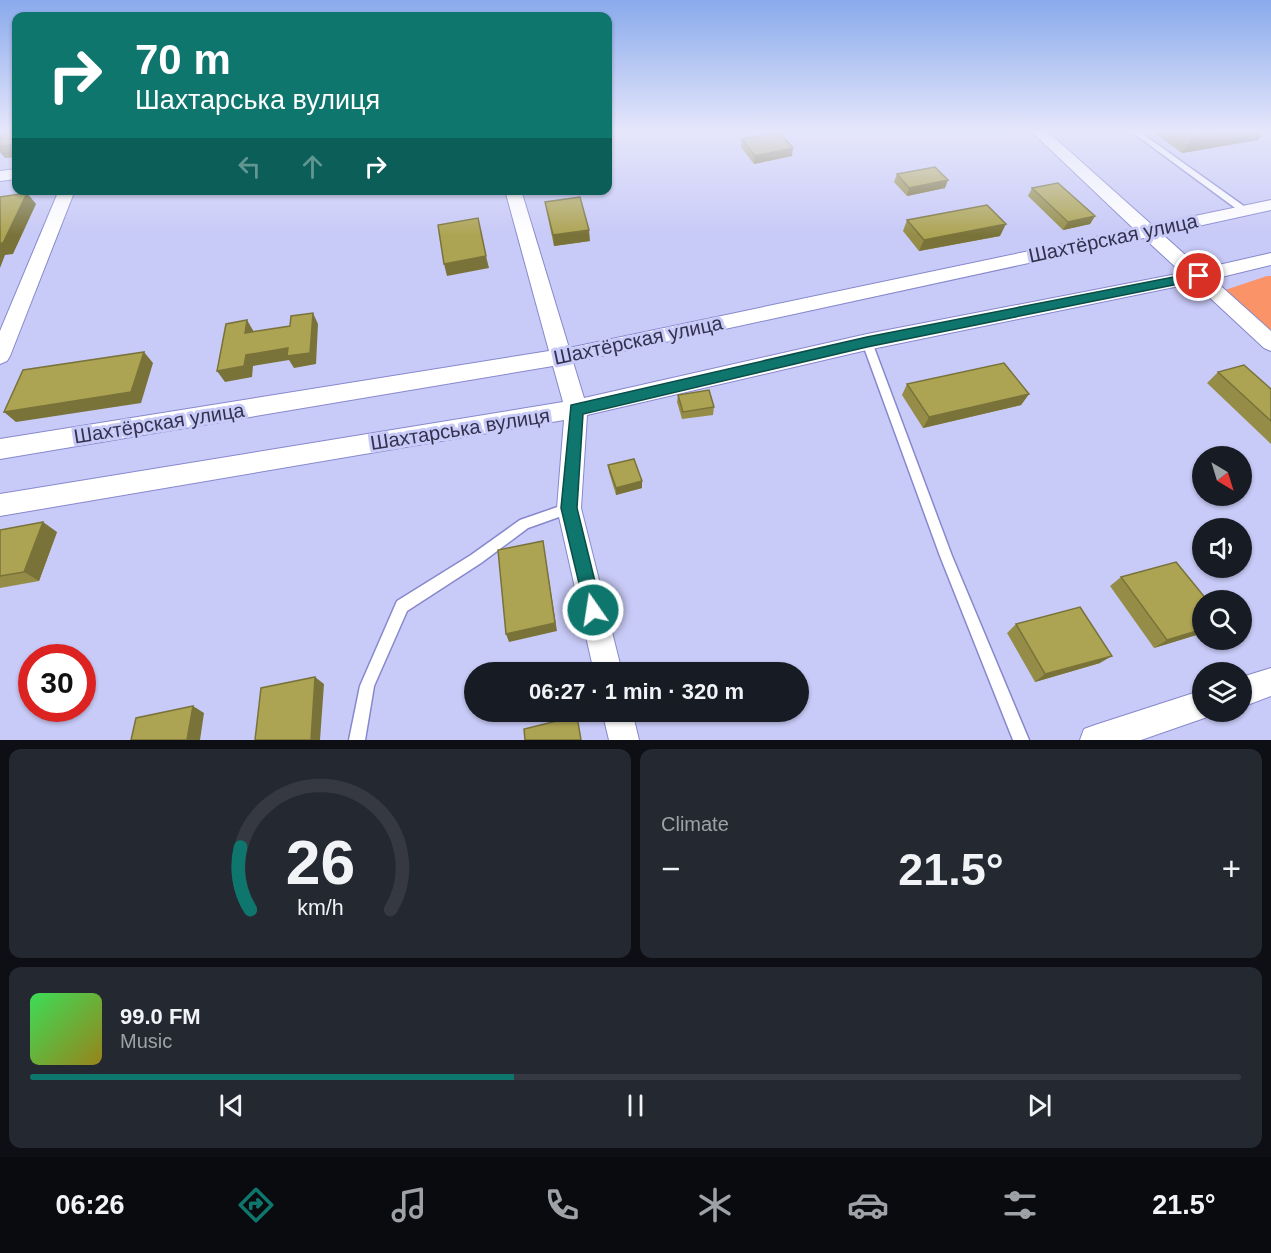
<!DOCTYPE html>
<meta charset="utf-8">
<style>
body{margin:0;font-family:Arial,sans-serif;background:#242831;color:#f1f3f6;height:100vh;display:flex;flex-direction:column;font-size:22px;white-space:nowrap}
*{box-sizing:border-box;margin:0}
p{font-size:20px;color:#9ea1a6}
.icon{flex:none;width:33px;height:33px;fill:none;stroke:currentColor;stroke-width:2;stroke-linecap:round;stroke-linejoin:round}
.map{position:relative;height:740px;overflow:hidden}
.details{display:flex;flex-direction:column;gap:9px;padding:9px;background:#0d0f14;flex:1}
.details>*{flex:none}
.top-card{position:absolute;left:12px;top:12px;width:600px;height:183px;border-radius:12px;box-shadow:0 2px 4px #0004;background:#0f766e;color:#fff;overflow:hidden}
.needle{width:39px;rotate:142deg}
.controls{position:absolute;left:1192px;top:446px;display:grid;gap:12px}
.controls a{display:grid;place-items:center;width:60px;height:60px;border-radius:50%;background:#171b24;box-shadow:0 2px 4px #0004;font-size:30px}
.speed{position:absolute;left:18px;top:644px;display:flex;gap:12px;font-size:30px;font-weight:700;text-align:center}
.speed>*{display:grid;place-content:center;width:78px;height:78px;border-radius:50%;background:#171b24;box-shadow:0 2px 4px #0004;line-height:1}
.speed .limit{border:9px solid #d22;background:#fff;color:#111}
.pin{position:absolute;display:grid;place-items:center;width:51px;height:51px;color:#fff;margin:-26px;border:3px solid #fff;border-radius:50%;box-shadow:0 2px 6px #0007}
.me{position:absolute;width:66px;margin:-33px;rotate:347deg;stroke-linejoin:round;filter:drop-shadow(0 0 4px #0008)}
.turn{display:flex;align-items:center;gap:21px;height:126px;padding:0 24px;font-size:27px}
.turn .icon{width:78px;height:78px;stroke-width:2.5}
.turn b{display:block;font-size:42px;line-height:51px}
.lanes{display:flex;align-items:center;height:57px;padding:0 24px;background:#0003;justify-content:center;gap:30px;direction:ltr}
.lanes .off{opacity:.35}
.big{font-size:45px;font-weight:700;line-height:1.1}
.details .card{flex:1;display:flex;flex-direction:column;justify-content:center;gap:9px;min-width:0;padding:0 21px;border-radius:12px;background:#242831}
.details .dial{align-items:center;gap:0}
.dial svg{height:156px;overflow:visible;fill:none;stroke:#363941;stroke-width:7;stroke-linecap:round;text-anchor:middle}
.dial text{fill:#f1f3f6;stroke:none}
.song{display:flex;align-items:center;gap:18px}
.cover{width:72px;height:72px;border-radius:9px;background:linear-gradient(135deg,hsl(130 70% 55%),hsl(50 70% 35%))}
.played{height:6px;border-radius:3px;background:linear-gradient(90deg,#0f766e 40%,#363941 40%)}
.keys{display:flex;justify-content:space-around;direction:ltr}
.heat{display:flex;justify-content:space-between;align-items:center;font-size:33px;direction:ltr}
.details .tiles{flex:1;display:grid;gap:9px;grid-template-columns:1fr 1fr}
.card:last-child{grid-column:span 2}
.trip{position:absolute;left:464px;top:662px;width:345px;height:60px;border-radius:30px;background:#171b24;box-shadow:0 2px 4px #0004;font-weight:700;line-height:60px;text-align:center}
.tabs{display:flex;height:96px;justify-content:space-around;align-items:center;background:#090b0e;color:#9ea1a6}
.tabs .icon{width:42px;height:42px}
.tabs .current{color:#0f766e}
.tabs b{font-size:27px;color:#f1f3f6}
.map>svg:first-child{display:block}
</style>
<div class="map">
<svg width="1271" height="740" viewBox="0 0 1271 740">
<rect width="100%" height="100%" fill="#c8caf7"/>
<path fill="#fb9368" d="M 1267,276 L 1271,276 L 1271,332 L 1225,290 Z"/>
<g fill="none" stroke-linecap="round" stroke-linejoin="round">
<g stroke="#8788cd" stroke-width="3">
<path id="service" d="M 1132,132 L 1140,132 L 1248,209 L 1248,213 L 1242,213 Z
M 867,338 L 872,342 L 952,556 L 1029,740 L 1013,740 L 940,556 L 862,342 Z
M 569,503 L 573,504 L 575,508 L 573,512 L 528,528 L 481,563 L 407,611 L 374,686 L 365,740 L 349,740 L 360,686 L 397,601 L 471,555 L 520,520 Z"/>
</g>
<g stroke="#8788cd" stroke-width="2">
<path id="minor" d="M 1032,132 L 1048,132 L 1152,225 L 1271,200 L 1271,210 L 1162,234 L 1201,269 L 1271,253 L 1271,265 L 1213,279 L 1271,331 L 1271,351 L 1264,348 L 1194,283 L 867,350 L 587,415 L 581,508 L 622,672 L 594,672 L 557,508 L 564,420 L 0,516 L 0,494 L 563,402 L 553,366 L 0,459 L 0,439 L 549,351 L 505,190 L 521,190 L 569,348 L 1134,229 ZM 1144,238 L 1182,273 L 867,334 L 584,398 L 573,362 Z
M 16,169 L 16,179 L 0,181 L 0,171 Z
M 59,190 L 75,190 L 10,356 L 7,361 L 0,364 L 0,331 Z
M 1271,668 L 1271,696 L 1242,707 L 1242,677 Z
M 1203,690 L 1203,711 L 1215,711 L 1213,715 L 1141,740 L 1080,740 L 1084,729 L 1095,725 Z
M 602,711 L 632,711 L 639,740 L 609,740 Z"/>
</g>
<use href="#service" fill="#fff" fill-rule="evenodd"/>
<use href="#minor" fill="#fff" fill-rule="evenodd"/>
</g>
<path fill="#958d47" d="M 1153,132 L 1264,132 L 1258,140 L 1182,153 Z
M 742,139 L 792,156 L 754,164 L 741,147 Z
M 897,174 L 945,188 L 907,196 L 894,182 Z
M 1032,188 L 1095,216 L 1090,224 L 1063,230 L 1028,196 Z
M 545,202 L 590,241 L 554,246 L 547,213 Z
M 907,220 L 1000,236 L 919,251 L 903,231 Z
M 1218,372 L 1271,389 L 1271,444 L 1207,383 Z
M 907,384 L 1029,394 L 1021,405 L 923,428 L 902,395 Z
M 678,395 L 714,407 L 713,415 L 682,419 L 677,402 Z
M 608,465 L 642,481 L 642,488 L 616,495 L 609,472 Z
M 0,530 L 57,532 L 39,581 L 0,588 Z
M 1121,577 L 1203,633 L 1154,648 L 1110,586 Z
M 1016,624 L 1100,663 L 1035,682 L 1007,633 Z"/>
<path fill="#79733a" d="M 1231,132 L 1264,132 L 1258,140 L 1182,153 L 1192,138 Z
M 16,144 L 16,157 L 5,158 L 0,152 L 0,146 Z
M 793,148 L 792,156 L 754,164 L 755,156 Z
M 948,180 L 945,188 L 907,196 L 909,188 Z
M 27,193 L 36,204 L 13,254 L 5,255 L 0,268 L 0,243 Z
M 1095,216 L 1090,224 L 1063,230 L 1068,222 Z
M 1006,224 L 1000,236 L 919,251 L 924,240 Z
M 589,230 L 590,241 L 554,246 L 553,235 Z
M 486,256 L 489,268 L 447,276 L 444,264 Z
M 313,313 L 318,324 L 316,364 L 294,368 L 289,360 L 253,366 L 252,377 L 225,382 L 217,371 L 246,355 Z
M 247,320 L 254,332 L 245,333 Z
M 144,352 L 153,363 L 141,403 L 16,422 L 4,412 Z
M 1029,394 L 1021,405 L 923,428 L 929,417 Z
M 642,481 L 642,488 L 616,495 L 616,488 Z
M 43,522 L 57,532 L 39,581 L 24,572 Z
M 543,541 L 557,631 L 509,642 L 506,634 Z
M 1203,629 L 1203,633 L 1154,648 L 1167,640 Z
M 1112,656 L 1100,663 L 1035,682 L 1045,674 Z
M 315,677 L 324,684 L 320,740 L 311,740 Z
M 193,706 L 204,713 L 200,740 L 187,740 Z"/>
<path fill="#ada453" stroke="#79733a" stroke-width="1.5" d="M 5,132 L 16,132 L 16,144 L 0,146 L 0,140 Z
M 779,132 L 793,148 L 755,156 L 742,139 Z
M 1183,132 L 1231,132 L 1192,138 Z
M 935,167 L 948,180 L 909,188 L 897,174 Z
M 1058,183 L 1095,216 L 1068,222 L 1032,188 Z
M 27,193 L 3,243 L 0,243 L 0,197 Z
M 580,197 L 589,230 L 553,235 L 545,202 Z
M 987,205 L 1006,224 L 924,240 L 907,220 Z
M 478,218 L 486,256 L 444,264 L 438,225 Z
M 313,313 L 310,353 L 287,356 L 288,348 L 246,355 L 244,366 L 217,371 L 226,324 L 247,320 L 245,333 L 290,326 L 291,316 Z
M 144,352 L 131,392 L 4,412 L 23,370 Z
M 1004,363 L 1029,394 L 929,417 L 907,384 Z
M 1244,365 L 1271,389 L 1271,421 L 1218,372 Z
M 709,390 L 714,407 L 683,412 L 678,395 Z
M 634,459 L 642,481 L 616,488 L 608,465 Z
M 43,522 L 24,572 L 0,576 L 0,530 Z
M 543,541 L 555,623 L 506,634 L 498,550 Z
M 1176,562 L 1207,600 L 1203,600 L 1203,629 L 1167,640 L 1121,577 Z
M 1080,607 L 1112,656 L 1045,674 L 1016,624 Z
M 315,677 L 311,740 L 255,740 L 261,688 Z
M 193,706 L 187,740 L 131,740 L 136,718 Z
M 577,716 L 581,740 L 525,740 L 524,729 Z"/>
<linearGradient id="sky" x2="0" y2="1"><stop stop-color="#89aaec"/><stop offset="0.56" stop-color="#e6e7fb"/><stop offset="1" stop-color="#e6e7fb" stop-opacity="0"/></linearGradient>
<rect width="1271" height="235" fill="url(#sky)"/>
<path fill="#0f766e" stroke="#0a4d48" stroke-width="1.5" d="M 1199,272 L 1205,276 L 1203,279 L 867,347 L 583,414 L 577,508 L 602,610 L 600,617 L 593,619 L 587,617 L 561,508 L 571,405 L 867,337 Z"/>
<g text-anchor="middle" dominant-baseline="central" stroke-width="6" stroke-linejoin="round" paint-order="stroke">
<g font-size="20" fill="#32324f" stroke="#c8caf7">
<text transform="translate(1113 238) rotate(-12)">Шахтёрская улица</text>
<text transform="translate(638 340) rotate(-12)">Шахтёрская улица</text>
<text transform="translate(159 423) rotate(-9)">Шахтёрская улица</text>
<text transform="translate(460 429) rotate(-9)">Шахтарська вулиця</text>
</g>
</g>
</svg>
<div class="controls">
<a><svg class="needle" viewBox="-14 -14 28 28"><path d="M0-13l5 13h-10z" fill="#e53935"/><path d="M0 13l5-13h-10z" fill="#9ea1a6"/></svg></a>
<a><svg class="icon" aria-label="sound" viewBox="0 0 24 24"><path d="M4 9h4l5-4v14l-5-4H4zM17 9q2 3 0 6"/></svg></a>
<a><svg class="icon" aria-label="search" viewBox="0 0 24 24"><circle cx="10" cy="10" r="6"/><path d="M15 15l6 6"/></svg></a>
<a><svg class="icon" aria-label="layers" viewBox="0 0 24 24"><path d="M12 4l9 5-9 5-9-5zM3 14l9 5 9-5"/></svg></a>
</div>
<div class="speed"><div class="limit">30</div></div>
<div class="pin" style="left:1199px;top:276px;background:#d93025"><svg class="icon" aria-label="arrive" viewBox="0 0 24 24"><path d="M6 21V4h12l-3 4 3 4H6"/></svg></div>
<svg class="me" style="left:593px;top:610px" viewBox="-20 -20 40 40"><circle r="17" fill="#0f766e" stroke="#fff" stroke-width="3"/><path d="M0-11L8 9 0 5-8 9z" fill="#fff"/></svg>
<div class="trip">06:27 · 1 min · 320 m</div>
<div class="top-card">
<div class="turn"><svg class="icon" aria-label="right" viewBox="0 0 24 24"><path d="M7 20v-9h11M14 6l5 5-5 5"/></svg><div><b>70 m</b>Шахтарська вулиця</div></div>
<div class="lanes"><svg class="icon off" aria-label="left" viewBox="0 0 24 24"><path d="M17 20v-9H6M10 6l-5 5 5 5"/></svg><svg class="icon off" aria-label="ahead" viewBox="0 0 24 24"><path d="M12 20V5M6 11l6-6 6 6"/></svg><svg class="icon" aria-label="right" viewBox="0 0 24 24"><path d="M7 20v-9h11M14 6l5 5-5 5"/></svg></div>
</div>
</div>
<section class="details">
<div class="tiles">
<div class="card dial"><svg viewBox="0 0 100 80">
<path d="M14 69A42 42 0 1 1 86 69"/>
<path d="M14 69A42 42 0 0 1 9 37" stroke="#0f766e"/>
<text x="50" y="56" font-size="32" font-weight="700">26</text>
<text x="50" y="72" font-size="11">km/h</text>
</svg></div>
<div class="card"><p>Climate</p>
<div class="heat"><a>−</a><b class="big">21.5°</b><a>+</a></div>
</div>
<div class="card">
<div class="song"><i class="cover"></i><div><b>99.0 FM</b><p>Music</p></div></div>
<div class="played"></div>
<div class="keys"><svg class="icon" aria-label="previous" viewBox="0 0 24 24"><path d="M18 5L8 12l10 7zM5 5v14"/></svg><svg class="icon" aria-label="pause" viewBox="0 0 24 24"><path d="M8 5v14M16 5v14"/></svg><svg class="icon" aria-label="next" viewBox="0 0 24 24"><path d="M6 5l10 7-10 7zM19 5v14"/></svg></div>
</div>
</div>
</section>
<nav class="tabs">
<b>06:26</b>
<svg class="icon current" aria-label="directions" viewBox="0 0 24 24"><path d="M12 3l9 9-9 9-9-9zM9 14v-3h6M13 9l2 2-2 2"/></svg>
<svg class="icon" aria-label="music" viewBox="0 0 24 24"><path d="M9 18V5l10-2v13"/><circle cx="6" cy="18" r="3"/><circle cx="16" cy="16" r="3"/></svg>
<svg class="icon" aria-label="phone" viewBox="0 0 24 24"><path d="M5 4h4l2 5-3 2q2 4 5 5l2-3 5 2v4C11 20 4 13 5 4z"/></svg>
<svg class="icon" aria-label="climate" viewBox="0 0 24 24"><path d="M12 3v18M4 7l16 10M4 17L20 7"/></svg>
<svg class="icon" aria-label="car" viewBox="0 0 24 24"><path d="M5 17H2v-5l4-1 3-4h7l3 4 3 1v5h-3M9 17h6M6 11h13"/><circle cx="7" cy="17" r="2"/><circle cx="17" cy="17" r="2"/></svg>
<svg class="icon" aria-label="filters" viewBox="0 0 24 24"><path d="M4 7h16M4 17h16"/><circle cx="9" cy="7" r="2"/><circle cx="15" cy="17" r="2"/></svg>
<b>21.5°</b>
</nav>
